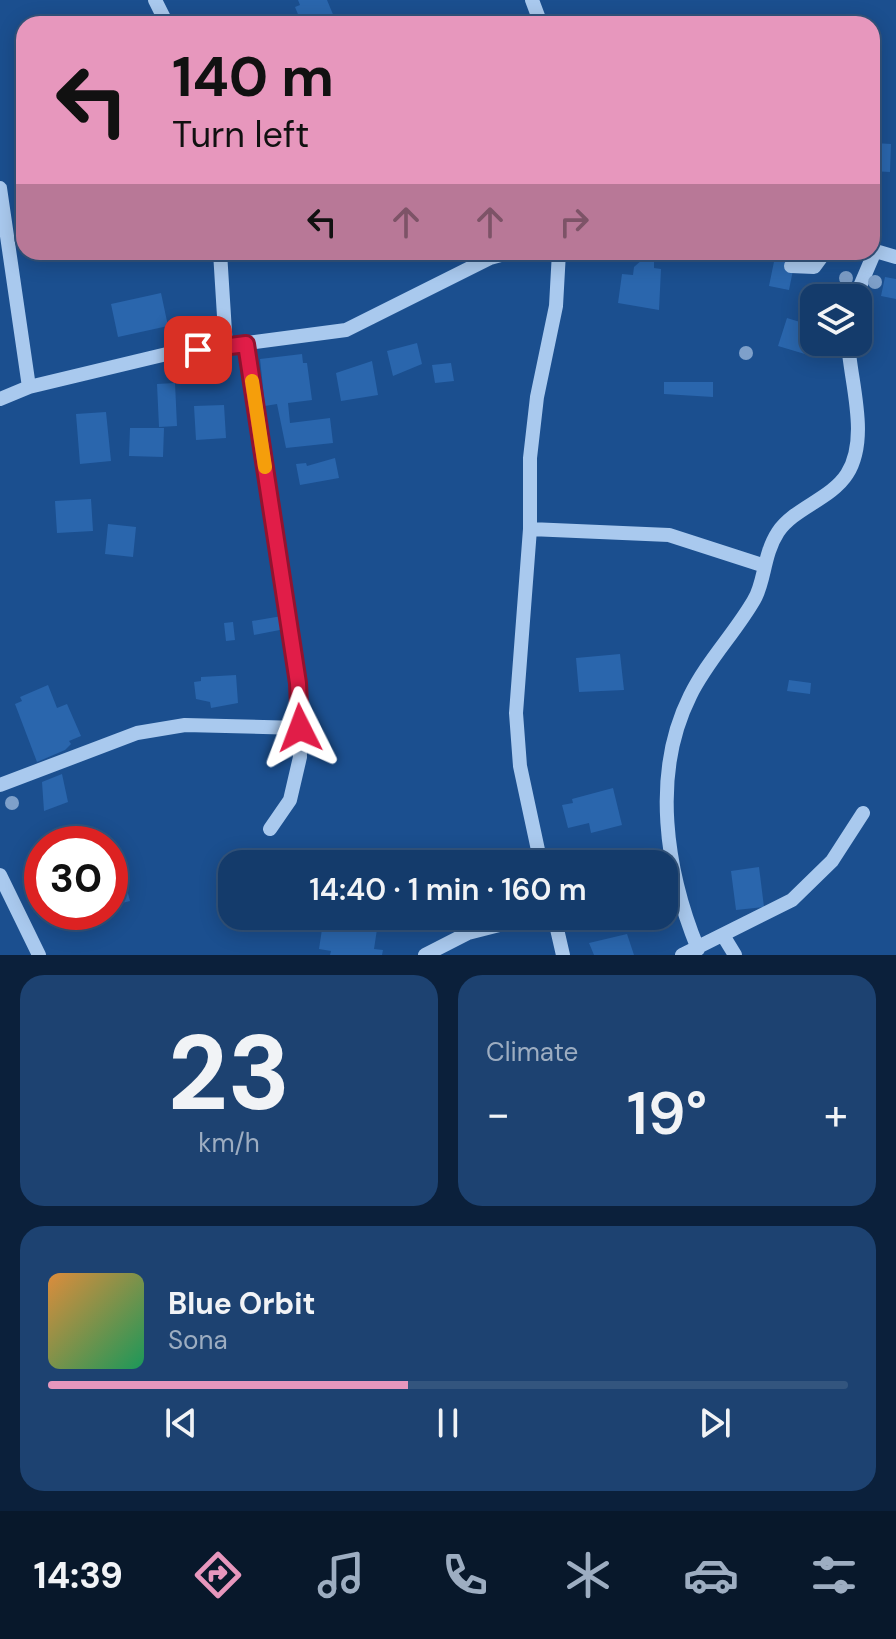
<!DOCTYPE html>
<meta charset="utf-8">
<style>
body{margin:0;font-family:"DM Sans",sans-serif;background:#1d4271;color:#f1f3f6;height:100vh;display:flex;flex-direction:column;font-size:30px;white-space:nowrap}
*{box-sizing:border-box;margin:0}
p{font-size:26px;color:#9dadc1}
.icon{flex:none;width:44px;height:44px;fill:none;stroke:currentColor;stroke-width:2;stroke-linecap:round;stroke-linejoin:round}
.map{position:relative;height:955px;overflow:hidden}
.drawer{display:flex;flex-direction:column;gap:20px;padding:20px;background:#0b203b;flex:1}
.drawer>*{flex:none}
.guide{position:absolute;left:16px;top:16px;width:864px;height:244px;border-radius:24px;box-shadow:0 4px 20px #0003,0 0 0 2px #33557e;background:#e797bd;color:#111;overflow:hidden}
.tools{position:absolute;left:800px;top:284px;display:grid;gap:16px}
.tools a{display:grid;place-items:center;width:72px;height:72px;border-radius:16px;background:#143b6b;box-shadow:0 4px 20px #0003,0 0 0 2px #33557e;font-size:40px}
.speed{position:absolute;left:24px;top:826px;display:flex;gap:16px;font-size:40px;font-weight:700;text-align:center}
.speed>*{display:grid;place-content:center;width:104px;height:104px;border-radius:50%;background:#143b6b;box-shadow:0 4px 20px #0003,0 0 0 2px #33557e;line-height:1}
.speed .limit{border:12px solid #d22;background:#fff;color:#111}
.pin{position:absolute;display:grid;place-items:center;width:68px;height:68px;color:#fff;margin:-34px;border-radius:16px;box-shadow:0 4px 12px #0006}
.me{position:absolute;width:88px;margin:-44px;rotate:357deg;stroke-linejoin:round;filter:drop-shadow(0 0 6px #0008)}
.turn{display:flex;align-items:center;gap:28px;height:168px;padding:0 24px;font-size:36px}
.turn .icon{width:104px;height:104px;stroke-width:2.5}
.turn b{display:block;font-size:56px;line-height:68px}
.lanes{display:flex;align-items:center;height:76px;padding:0 24px;background:#0003;justify-content:center;gap:40px;direction:ltr}
.lanes .off{opacity:.35}
.big{font-size:60px;font-weight:600;line-height:1.1}
.drawer .widget{flex:1;display:flex;flex-direction:column;justify-content:center;gap:12px;min-width:0;padding:0 28px;border-radius:24px;background:#1d4271}
.drawer .dial{align-items:center;gap:0}
.dial b{font-size:104px;line-height:1}
.song{display:flex;align-items:center;gap:24px}
.cover{width:96px;height:96px;border-radius:12px;background:linear-gradient(135deg,hsl(30 70% 55%),hsl(150 70% 35%))}
.played{height:8px;border-radius:4px;background:linear-gradient(90deg,#e797bd 45%,#33557e 45%)}
.keys{display:flex;justify-content:space-around;direction:ltr}
.heat{display:flex;justify-content:space-between;align-items:center;font-size:44px;direction:ltr}
.drawer .tiles{flex:1;display:grid;gap:20px;grid-template-columns:1fr 1fr}
.widget:last-child{grid-column:span 2}
.trip{position:absolute;left:218px;top:850px;width:460px;height:80px;border-radius:24px;background:#143b6b;box-shadow:0 4px 20px #0003,0 0 0 2px #33557e;font-weight:600;line-height:80px;text-align:center}
.menu{display:flex;height:128px;justify-content:space-around;align-items:center;background:#08182b;color:#9dadc1}
.menu .icon{width:56px;height:56px}
.menu .on{color:#e797bd}
.menu b{font-size:36px;color:#f1f3f6}
.map>svg:first-child{display:block}
</style>
<div class="map">
<svg width="896" height="955" viewBox="0 0 896 955">
<rect width="100%" height="100%" fill="#1b4f8f"/>
<path fill="#2a66ad" d="M 298,0 L 327,0 L 337,24 L 302,24 L 295,7 L 300,5 Z
M 522,14 L 523,18 L 529,16 L 532,24 L 496,24 Z
M 874,143 L 891,144 L 890,172 L 872,171 Z
M 776,252 L 796,255 L 789,290 L 769,286 Z
M 643,259 L 654,260 L 654,268 L 661,269 L 659,310 L 618,303 L 622,274 L 633,275 L 634,267 Z
M 885,277 L 896,279 L 896,299 L 881,296 Z
M 161,293 L 168,326 L 118,337 L 111,304 Z
M 802,317 L 814,321 L 814,342 L 819,342 L 815,357 L 778,346 L 787,318 L 800,322 Z
M 417,343 L 422,364 L 393,376 L 387,351 Z
M 302,354 L 303,363 L 307,363 L 312,400 L 288,403 L 290,423 L 330,418 L 333,443 L 286,448 L 277,404 L 265,406 L 260,359 Z
M 372,361 L 378,395 L 341,401 L 336,373 Z
M 451,363 L 454,381 L 435,383 L 432,365 Z
M 664,382 L 713,382 L 713,397 L 664,394 Z
M 175,383 L 177,426 L 159,427 L 157,384 Z
M 224,405 L 226,438 L 196,440 L 194,406 Z
M 106,412 L 111,461 L 80,464 L 76,414 Z
M 130,428 L 164,428 L 163,457 L 129,456 Z
M 335,458 L 339,478 L 300,485 L 296,464 L 306,463 L 307,466 Z
M 91,499 L 93,531 L 57,533 L 55,501 Z
M 108,524 L 136,527 L 133,557 L 105,554 Z
M 288,615 L 290,628 L 254,635 L 252,621 Z
M 233,622 L 235,640 L 226,641 L 224,623 Z
M 620,654 L 624,690 L 579,692 L 576,658 Z
M 236,675 L 238,703 L 211,708 L 210,702 L 196,699 L 194,682 L 201,681 L 201,677 Z
M 789,680 L 811,683 L 810,694 L 787,691 Z
M 48,685 L 57,708 L 67,704 L 81,736 L 69,741 L 71,744 L 65,750 L 37,762 L 15,704 L 22,701 L 20,697 Z
M 62,774 L 68,802 L 44,811 L 42,782 Z
M 613,788 L 622,825 L 591,833 L 589,823 L 568,828 L 562,805 L 573,803 L 572,799 Z
M 115,848 L 124,879 L 110,883 L 110,849 Z
M 759,867 L 764,907 L 736,910 L 731,871 Z
M 126,886 L 130,901 L 110,906 L 110,890 Z
M 324,916 L 357,920 L 358,916 L 379,916 L 374,949 L 383,950 L 382,955 L 330,955 L 331,951 L 319,949 Z
M 602,916 L 603,922 L 580,926 L 578,917 Z
M 627,934 L 634,955 L 594,955 L 589,943 Z"/>
<g fill="none" stroke-linecap="round" stroke-linejoin="round">
<path stroke="#a9c9ee" stroke-width="14" d="M 155,0 L 167,24
M 532,0 L 541,24
M 0,188 L 29,387
M 872,250 L 896,257
M 220,252 L 226,348
M 791,266 L 814,267 L 825,252
M 855,298 L 875,251
M 246,344 L 298,683 L 300,757 L 290,800 L 270,829
M 0,399 L 29,387 L 171,353 L 346,330 L 490,258 L 512,252
M 530,529 L 669,535 L 762,565
M 0,785 L 137,733 L 185,725 L 300,728
M 541,864 L 520,766 L 516,713 L 530,529 L 530,458 L 537,397 L 556,306 L 559,252
M 0,875 L 39,955
M 554,916 L 563,955
M 724,937 L 735,955
M 698,949 C 666,871 651,774 690,696 C 707,661 735,633 754,600 C 765,582 763,555 778,532 C 794,508 831,499 847,474 C 870,438 850,381 848,342
M 425,955 L 468,933 L 534,916
M 682,955 L 792,900 L 832,861 L 863,813"/>
</g>
<g fill="#7ea0ca">
<circle cx="846" cy="278" r="7"/>
<circle cx="875" cy="282" r="7"/>
<circle cx="746" cy="353" r="7"/>
<circle cx="12" cy="803" r="7"/>
</g>
<g fill="none" stroke-linecap="round" stroke-linejoin="round">
<g stroke="#92132f" stroke-width="20">
<path id="route" d="M 198,350 L 246,344 L 298,683 L 300,728"/>
</g>
<use href="#route" stroke="#e11d48" stroke-width="14"/>
<path stroke="#f59e0b" stroke-width="14" d="M 252,381 L 265,467"/>
</g>
</svg>
<div class="tools">
<a><svg class="icon" aria-label="layers" viewBox="0 0 24 24"><path d="M12 4l9 5-9 5-9-5zM3 14l9 5 9-5"/></svg></a>
</div>
<div class="speed"><div class="limit">30</div></div>
<div class="pin" style="left:198px;top:350px;background:#d93025"><svg class="icon" aria-label="arrive" viewBox="0 0 24 24"><path d="M6 21V4h12l-3 4 3 4H6"/></svg></div>
<svg class="me" style="left:300px;top:728px" viewBox="-20 -20 40 40"><path d="M0-17L14 15 0 8-14 15z" fill="#e11d48" stroke="#fff" stroke-width="4"/></svg>
<div class="trip">14:40 · 1 min · 160 m</div>
<div class="guide">
<div class="turn"><svg class="icon" aria-label="left" viewBox="0 0 24 24"><path d="M17 20v-9H6M10 6l-5 5 5 5"/></svg><div><b>140 m</b>Turn left</div></div>
<div class="lanes"><svg class="icon" aria-label="left" viewBox="0 0 24 24"><path d="M17 20v-9H6M10 6l-5 5 5 5"/></svg><svg class="icon off" aria-label="ahead" viewBox="0 0 24 24"><path d="M12 20V5M6 11l6-6 6 6"/></svg><svg class="icon off" aria-label="ahead" viewBox="0 0 24 24"><path d="M12 20V5M6 11l6-6 6 6"/></svg><svg class="icon off" aria-label="right" viewBox="0 0 24 24"><path d="M7 20v-9h11M14 6l5 5-5 5"/></svg></div>
</div>
</div>
<section class="drawer">
<div class="tiles">
<div class="widget dial"><b>23</b><p>km/h</p></div>
<div class="widget"><p>Climate</p>
<div class="heat"><a>−</a><b class="big">19°</b><a>+</a></div>
</div>
<div class="widget">
<div class="song"><i class="cover"></i><div><b>Blue Orbit</b><p>Sona</p></div></div>
<div class="played"></div>
<div class="keys"><svg class="icon" aria-label="previous" viewBox="0 0 24 24"><path d="M18 5L8 12l10 7zM5 5v14"/></svg><svg class="icon" aria-label="pause" viewBox="0 0 24 24"><path d="M8 5v14M16 5v14"/></svg><svg class="icon" aria-label="next" viewBox="0 0 24 24"><path d="M6 5l10 7-10 7zM19 5v14"/></svg></div>
</div>
</div>
</section>
<nav class="menu">
<b>14:39</b>
<svg class="icon on" aria-label="directions" viewBox="0 0 24 24"><path d="M12 3l9 9-9 9-9-9zM9 14v-3h6M13 9l2 2-2 2"/></svg>
<svg class="icon" aria-label="music" viewBox="0 0 24 24"><path d="M9 18V5l10-2v13"/><circle cx="6" cy="18" r="3"/><circle cx="16" cy="16" r="3"/></svg>
<svg class="icon" aria-label="phone" viewBox="0 0 24 24"><path d="M5 4h4l2 5-3 2q2 4 5 5l2-3 5 2v4C11 20 4 13 5 4z"/></svg>
<svg class="icon" aria-label="climate" viewBox="0 0 24 24"><path d="M12 3v18M4 7l16 10M4 17L20 7"/></svg>
<svg class="icon" aria-label="car" viewBox="0 0 24 24"><path d="M5 17H2v-5l4-1 3-4h7l3 4 3 1v5h-3M9 17h6M6 11h13"/><circle cx="7" cy="17" r="2"/><circle cx="17" cy="17" r="2"/></svg>
<svg class="icon" aria-label="filters" viewBox="0 0 24 24"><path d="M4 7h16M4 17h16"/><circle cx="9" cy="7" r="2"/><circle cx="15" cy="17" r="2"/></svg>
</nav>
